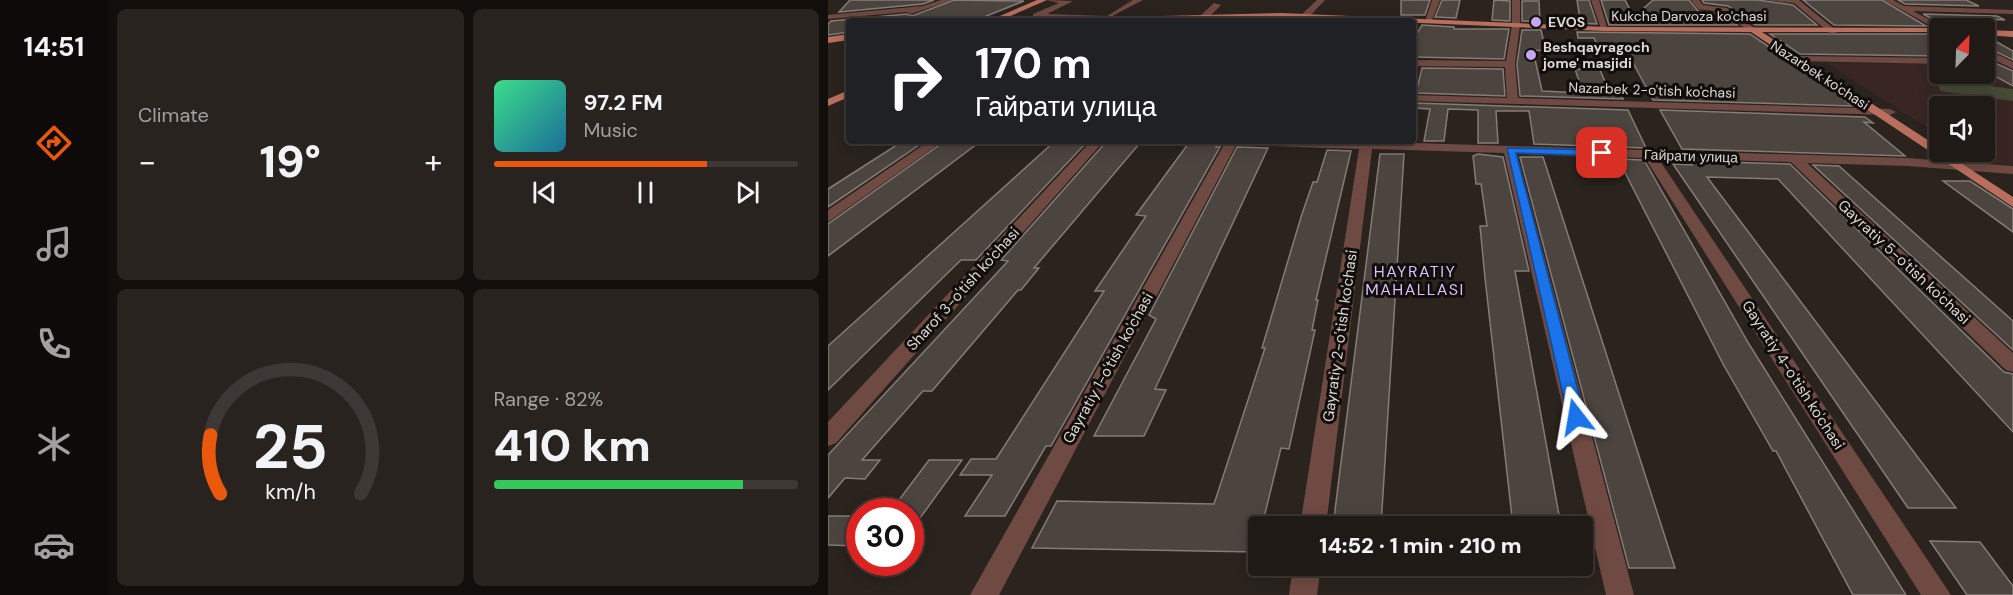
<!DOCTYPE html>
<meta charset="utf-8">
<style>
body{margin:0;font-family:"DM Sans",sans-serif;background:#28231f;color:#f1f3f6;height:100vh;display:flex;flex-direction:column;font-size:22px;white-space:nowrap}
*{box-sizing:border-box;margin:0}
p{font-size:20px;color:#a2a1a1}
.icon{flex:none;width:33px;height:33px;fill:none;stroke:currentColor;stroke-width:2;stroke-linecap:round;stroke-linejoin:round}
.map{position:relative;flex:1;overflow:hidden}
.details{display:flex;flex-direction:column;gap:9px;padding:9px;background:#120e0c;width:720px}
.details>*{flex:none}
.hud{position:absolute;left:18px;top:18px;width:570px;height:126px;border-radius:6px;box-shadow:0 3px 15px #0003,0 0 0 2px #3d3835;background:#202124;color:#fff;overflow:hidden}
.needle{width:39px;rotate:23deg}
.controls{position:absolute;left:1101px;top:18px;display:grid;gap:12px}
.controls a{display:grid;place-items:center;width:66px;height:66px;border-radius:6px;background:#201a16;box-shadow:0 3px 15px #0003,0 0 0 2px #3d3835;font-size:30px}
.speed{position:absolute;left:18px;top:498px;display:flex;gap:12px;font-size:30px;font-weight:700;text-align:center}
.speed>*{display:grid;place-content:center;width:78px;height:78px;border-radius:50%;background:#201a16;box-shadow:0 3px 15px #0003,0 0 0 2px #3d3835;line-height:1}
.speed .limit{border:9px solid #d22;background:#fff;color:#111}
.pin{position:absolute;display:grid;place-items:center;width:51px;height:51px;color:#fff;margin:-26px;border-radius:12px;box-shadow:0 3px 9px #0006}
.me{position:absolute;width:66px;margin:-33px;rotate:346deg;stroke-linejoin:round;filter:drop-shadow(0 0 4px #0008)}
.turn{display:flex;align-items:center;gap:21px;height:126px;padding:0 30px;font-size:27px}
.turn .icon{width:78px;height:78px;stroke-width:2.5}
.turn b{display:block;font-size:42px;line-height:51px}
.big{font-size:45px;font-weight:800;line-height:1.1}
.details .tile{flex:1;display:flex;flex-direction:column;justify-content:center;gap:9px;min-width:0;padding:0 21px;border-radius:9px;background:#28231f}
.details .dial{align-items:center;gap:0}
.dial svg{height:156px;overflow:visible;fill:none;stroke:#3d3835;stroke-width:7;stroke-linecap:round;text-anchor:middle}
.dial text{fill:#f1f3f6;stroke:none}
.song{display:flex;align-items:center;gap:18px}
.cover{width:72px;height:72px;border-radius:9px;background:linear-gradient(135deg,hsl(150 70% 55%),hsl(200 70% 35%))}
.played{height:6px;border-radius:3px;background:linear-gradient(90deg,#ea580c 70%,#3d3835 70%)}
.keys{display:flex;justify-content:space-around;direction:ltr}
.heat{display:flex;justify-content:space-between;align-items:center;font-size:33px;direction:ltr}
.charge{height:9px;border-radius:4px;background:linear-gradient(90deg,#34c759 82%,#3d3835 0)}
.details .tiles{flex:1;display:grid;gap:9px;grid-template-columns:repeat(2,1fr)}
.trip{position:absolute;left:420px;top:516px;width:345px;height:60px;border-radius:6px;background:#201a16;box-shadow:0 3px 15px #0003,0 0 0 2px #3d3835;font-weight:800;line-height:60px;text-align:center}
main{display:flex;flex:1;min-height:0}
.menu{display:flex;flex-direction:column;width:108px;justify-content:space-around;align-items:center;background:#0d0a09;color:#a2a1a1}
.menu .icon{width:42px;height:42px}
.menu .active{color:#ea580c}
.menu b{font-size:27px;color:#f1f3f6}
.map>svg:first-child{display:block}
</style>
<main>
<nav class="menu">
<b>14:51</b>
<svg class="icon active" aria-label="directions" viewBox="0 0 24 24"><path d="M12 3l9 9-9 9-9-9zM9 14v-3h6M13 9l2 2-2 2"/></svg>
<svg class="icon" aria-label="music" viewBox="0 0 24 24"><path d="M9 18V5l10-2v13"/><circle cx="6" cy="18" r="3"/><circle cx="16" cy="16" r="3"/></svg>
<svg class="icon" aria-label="phone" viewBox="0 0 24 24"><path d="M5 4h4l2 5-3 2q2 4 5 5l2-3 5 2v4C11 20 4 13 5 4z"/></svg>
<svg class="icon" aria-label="climate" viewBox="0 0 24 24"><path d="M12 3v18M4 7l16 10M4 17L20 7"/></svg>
<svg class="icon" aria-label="car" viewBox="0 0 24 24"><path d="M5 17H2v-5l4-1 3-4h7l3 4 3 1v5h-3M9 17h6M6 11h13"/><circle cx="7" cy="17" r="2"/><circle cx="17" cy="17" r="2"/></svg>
</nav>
<section class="details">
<div class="tiles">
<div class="tile"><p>Climate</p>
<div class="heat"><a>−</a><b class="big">19°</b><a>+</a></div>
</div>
<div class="tile">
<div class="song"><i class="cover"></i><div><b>97.2 FM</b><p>Music</p></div></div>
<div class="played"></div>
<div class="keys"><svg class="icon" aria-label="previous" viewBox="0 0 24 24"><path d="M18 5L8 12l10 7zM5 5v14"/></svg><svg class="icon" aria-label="pause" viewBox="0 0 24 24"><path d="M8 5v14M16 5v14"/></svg><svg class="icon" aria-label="next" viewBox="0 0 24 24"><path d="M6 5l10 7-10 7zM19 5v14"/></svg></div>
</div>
<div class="tile dial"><svg viewBox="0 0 100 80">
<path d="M14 69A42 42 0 1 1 86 69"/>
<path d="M14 69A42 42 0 0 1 9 39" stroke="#ea580c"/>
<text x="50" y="56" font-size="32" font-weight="700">25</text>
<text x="50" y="72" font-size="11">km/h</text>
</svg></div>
<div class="tile"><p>Range · 82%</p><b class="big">410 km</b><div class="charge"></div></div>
</div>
</section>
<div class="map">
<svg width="1185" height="595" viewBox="0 0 1185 595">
<rect width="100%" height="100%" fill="#2a231e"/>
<path fill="#392623" d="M 998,63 L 1111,64 L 1112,74 L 1156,74 L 1157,65 L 1171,65 L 1185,71 L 1185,165 L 1156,163 L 1138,152 L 1156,152 L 1156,106 L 1112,106 L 1111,135 Z"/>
<path fill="#464b35" d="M 1108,79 L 1185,89 L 1185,101 L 1112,91 Z"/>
<path fill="#4c443f" stroke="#857c77" stroke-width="1.5" d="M 22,0 L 106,0 L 95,4 L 11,12 Z
M 126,0 L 196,1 L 146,21 L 21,21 L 21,32 L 0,35 L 0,24 L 3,21 L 79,14 L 84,16 Z
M 573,0 L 602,0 L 597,15 L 573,15 Z
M 614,0 L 632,0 L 628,18 L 607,17 Z
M 666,0 L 682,1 L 682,21 L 664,20 Z
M 749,0 L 761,0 L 769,24 L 746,23 L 745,19 L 752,19 Z
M 773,0 L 797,0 L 806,17 L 825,0 L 861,0 L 870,11 L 893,14 L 909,25 L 781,25 Z
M 874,0 L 930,0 L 965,5 L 989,25 L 927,25 L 900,6 L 876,3 Z
M 975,0 L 1054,0 L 1098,26 L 1006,25 Z
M 1070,0 L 1138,0 L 1151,6 L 1077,4 Z
M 694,1 L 711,1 L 712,22 L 694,21 Z
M 1095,14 L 1169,16 L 1177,20 L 1137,18 L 1155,28 L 1117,26 Z
M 594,25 L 626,27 L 626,29 L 681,29 L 676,59 L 585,57 L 585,41 Z
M 694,30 L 713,30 L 718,51 L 705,50 L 714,91 L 755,93 L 747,69 L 772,70 L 782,93 L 793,93 L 795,99 L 692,96 L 689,64 Z
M 749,32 L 922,34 L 1002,88 L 1024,106 L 825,100 L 797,48 L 792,44 L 784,48 L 770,47 L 766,38 L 750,38 Z
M 942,34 L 1112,34 L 1112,56 L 972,54 Z
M 1156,37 L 1162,38 L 1185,51 L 1185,60 L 1156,46 Z
M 1156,58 L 1185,71 L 1185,86 L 1156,70 Z
M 594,68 L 675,69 L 677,96 L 588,93 Z
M 587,103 L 800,110 L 818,148 L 706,144 L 701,111 L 668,111 L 670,143 L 650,143 L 650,110 L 620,109 L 616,141 L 596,141 L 602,109 L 586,108 Z
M 832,110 L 1037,117 L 1045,123 L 1036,122 L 1077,156 L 854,149 Z
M 75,141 L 97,141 L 0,207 L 0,189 Z
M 117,141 L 153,141 L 0,256 L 0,224 Z
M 227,141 L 259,142 L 148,260 L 133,260 L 0,390 L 0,346 Z
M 278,142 L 312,143 L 206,268 L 211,268 L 193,290 L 190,290 L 104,391 L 95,391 L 34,460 L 52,460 L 37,479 L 17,478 L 0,498 L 0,455 L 180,261 L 173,260 Z
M 360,144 L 390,144 L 388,147 L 392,147 L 223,446 L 218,446 L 177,516 L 137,516 L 164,475 L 132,475 L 143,459 L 168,459 L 276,291 L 267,291 L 318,216 L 308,215 Z
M 409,147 L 440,148 L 327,389 L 338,390 L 316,436 L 266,436 L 328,319 L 321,315 Z
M 499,150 L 523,151 L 488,300 L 490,300 L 484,330 L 487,330 L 461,449 L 453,448 L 434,526 L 430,526 L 428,552 L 204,548 L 229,501 L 386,504 L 437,348 L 434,348 L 473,217 L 485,182 L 489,182 Z
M 552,154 L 576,154 L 553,526 L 505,526 Z
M 650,154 L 675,157 L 701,271 L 687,271 L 733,526 L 685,526 L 657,278 L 652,226 L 659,226 L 653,184 L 648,184 L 645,156 Z
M 692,157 L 715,157 L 847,568 L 801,568 Z
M 790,159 L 816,160 L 921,344 L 1078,595 L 1025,595 L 948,451 L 945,451 L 895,364 Z
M 862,161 L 962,164 L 1176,372 L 1185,374 L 1185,432 L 950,179 L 879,177 L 1128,508 L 1080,508 L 845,164 L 864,165 Z
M 985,165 L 1011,166 L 1185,321 L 1185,350 Z
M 1115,181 L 1142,181 L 1185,209 L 1185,232 Z
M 101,460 L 134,460 L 82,532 L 82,512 L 62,512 Z
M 0,516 L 32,516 L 32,546 L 0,545 Z
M 1102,541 L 1152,542 L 1185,586 L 1185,595 L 1139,595 Z"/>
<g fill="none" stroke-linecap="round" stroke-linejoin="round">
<path fill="#6f4a42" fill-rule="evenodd" d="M 113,0 L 124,0 L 83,14 L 79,12 L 0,19 L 0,15 L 95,6 Z
M 218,0 L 245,1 L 219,14 L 279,16 L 305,0 L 315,0 L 286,15 L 282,21 L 278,18 L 271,21 L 269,18 L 205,18 L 205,14 L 231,3 Z
M 489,0 L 497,0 L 478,20 L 472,20 L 472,16 Z
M 604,0 L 612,0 L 604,20 L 597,22 Z
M 684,0 L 692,0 L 692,25 L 687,64 L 690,98 L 1062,109 L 1068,112 L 1062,115 L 585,101 L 585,95 L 679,98 L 677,67 L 585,66 L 585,60 L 678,61 L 684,25 Z
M 763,0 L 771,0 L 780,31 L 773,29 Z
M 863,0 L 871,0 L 875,5 L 899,8 L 928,29 L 921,31 L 894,12 L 870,9 Z
M 936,0 L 971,0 L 1010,32 L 1003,34 L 966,3 Z
M 1056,0 L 1065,0 L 1076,6 L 1185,10 L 1185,14 L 1085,11 L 1115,27 L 1112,31 Z
M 386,3 L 393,5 L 378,20 L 372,20 L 372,16 Z
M 1156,48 L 1185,62 L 1185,69 L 1156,55 Z
M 969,56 L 1112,58 L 1112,64 L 966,61 L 964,59 Z
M 101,141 L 115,141 L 0,222 L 0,210 Z
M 263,141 L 276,141 L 8,443 L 0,446 L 0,422 Z
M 395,141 L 521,141 L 1079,158 L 1185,166 L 1185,174 L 1079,166 L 979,163 L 1185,353 L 1185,372 L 1178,370 L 963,162 L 830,158 L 1123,595 L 1093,595 L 817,158 L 689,154 L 806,595 L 778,595 L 676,153 L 544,149 L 498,526 L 472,526 L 531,149 L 408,145 L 171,595 L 142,595 L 397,143 Z
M 465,566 L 493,566 L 489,595 L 461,595 Z"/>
<path fill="#b96e5e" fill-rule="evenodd" d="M 209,0 L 219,0 L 171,21 L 160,21 Z
M 453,13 L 777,27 L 1115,28 L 1112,28 L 1112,32 L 934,32 L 1112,148 L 1112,152 L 1116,152 L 1185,197 L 1185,207 L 923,32 L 777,31 L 453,17 L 211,21 L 215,19 Z
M 1156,30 L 1185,31 L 1185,37 L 1156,35 Z
M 21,34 L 21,40 L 0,43 L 0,37 Z
M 21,90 L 21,97 L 0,106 L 0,99 Z"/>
</g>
<path fill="#1a73e8" stroke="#114b97" stroke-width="1.5" d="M 679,148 L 774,150 L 779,153 L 774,156 L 688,153 L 757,417 L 754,421 L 742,421 L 740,417 Z"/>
<g fill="#c5a6f0" stroke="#100d0b" stroke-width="2">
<circle cx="708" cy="22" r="6"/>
<circle cx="703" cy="55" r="6"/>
</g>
<g text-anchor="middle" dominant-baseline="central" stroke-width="6" stroke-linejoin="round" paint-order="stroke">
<g font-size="14" fill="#dfdad7" stroke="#100d0b">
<text x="861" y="16">Kukcha Darvoza ko'chasi</text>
<text transform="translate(992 75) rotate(33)">Nazarbek ko'chasi</text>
<text transform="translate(824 90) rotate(2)">Nazarbek 2-o'tish ko'chasi</text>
<text transform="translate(863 156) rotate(2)">Гайрати улица</text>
</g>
<g font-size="14" font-weight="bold" fill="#dfdad7" stroke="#100d0b" text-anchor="start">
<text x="720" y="22">EVOS</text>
<text x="715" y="47">Beshqayragoch<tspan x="715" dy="16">jome' masjidi</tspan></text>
</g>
<g font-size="15" fill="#dfdad7" stroke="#100d0b">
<text transform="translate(1076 262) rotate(43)">Gayratiy 5-o'tish ko'chasi</text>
<text transform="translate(135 289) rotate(-48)">Sharof 3-o'tish ko'chasi</text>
<text transform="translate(512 336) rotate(-82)">Gayratiy 2-o'tish ko'chasi</text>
<text transform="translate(280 368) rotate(-61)">Gayratiy 1-o'tish ko'chasi</text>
<text transform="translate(965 375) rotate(57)">Gayratiy 4-o'tish ko'chasi</text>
</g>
<g font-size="16" letter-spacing="1.5" fill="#d8c2f9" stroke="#100d0b">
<text x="587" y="271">HAYRATIY<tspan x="587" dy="18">MAHALLASI</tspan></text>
</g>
</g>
</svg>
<div class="controls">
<a><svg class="needle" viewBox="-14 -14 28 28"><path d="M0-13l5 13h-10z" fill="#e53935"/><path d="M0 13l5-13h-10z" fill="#a2a1a1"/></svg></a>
<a><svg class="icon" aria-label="sound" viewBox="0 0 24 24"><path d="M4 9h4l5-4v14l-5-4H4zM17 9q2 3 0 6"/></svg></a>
</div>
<div class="speed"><div class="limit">30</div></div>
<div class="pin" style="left:774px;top:153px;background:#d93025"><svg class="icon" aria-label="arrive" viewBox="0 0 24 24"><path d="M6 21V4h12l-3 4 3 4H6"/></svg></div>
<svg class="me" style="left:748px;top:417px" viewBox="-20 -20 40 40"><path d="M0-17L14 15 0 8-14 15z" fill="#1a73e8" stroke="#fff" stroke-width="4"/></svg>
<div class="trip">14:52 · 1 min · 210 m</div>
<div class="hud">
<div class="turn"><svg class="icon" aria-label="right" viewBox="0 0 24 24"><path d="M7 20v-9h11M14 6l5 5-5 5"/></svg><div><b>170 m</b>Гайрати улица</div></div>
</div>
</div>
</main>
